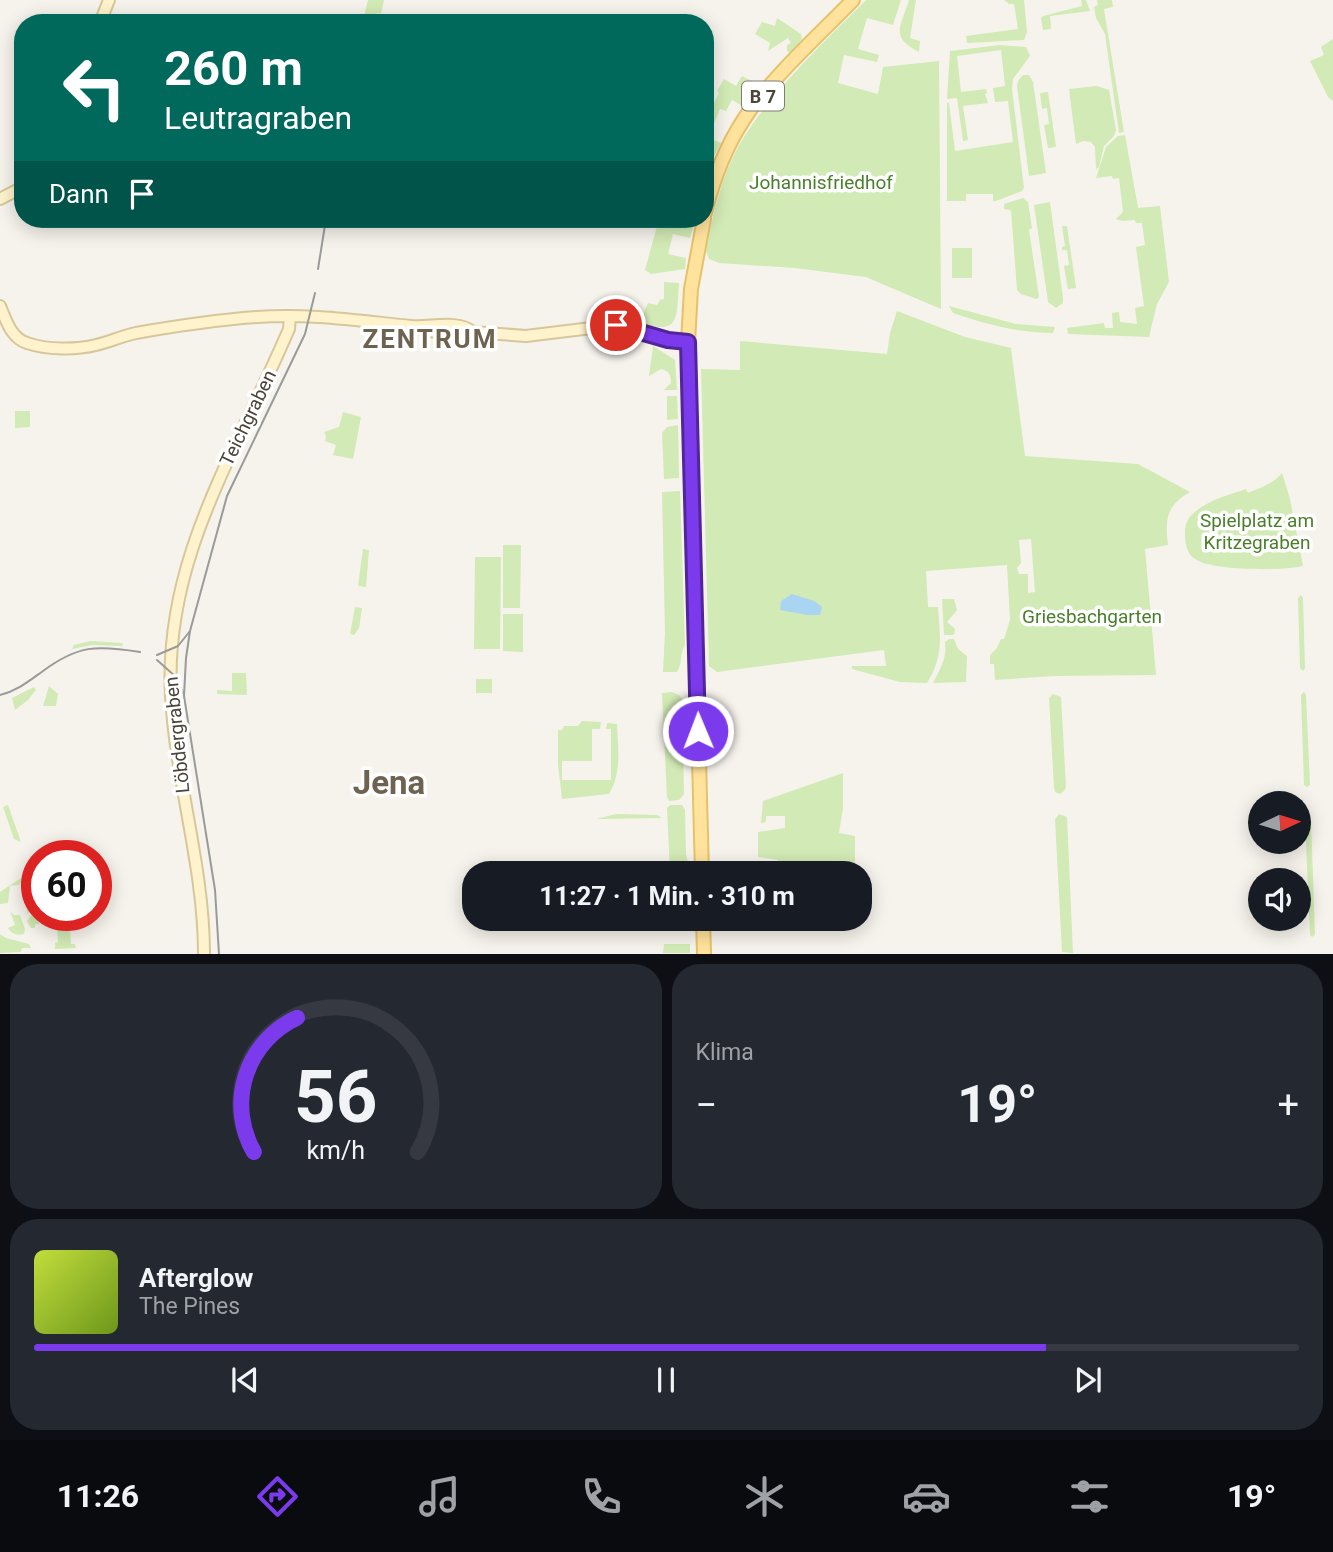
<!DOCTYPE html>
<html lang="de">
<meta charset="utf-8">
<style>
body{margin:0;font-family:Roboto,sans-serif;background:#242831;color:#f1f3f6;height:100vh;display:flex;flex-direction:column;font-size:26px;white-space:nowrap}
*{box-sizing:border-box;margin:0}
p{font-size:23px;color:#9ea1a6}
.icon{flex:none;width:38px;height:38px;fill:none;stroke:currentColor;stroke-width:2;stroke-linecap:round;stroke-linejoin:round}
.map{position:relative;height:954px;overflow:hidden}
.panel{display:flex;flex-direction:column;gap:10px;padding:10px;background:#0d0f14;flex:1}
.panel>*{flex:none}
.guide{position:absolute;left:14px;top:14px;width:700px;height:214px;border-radius:28px;box-shadow:0 4px 18px #0003;background:#00695c;color:#fff;overflow:hidden}
.needle{width:46px;rotate:86deg}
.tools{position:absolute;left:1248px;top:791px;display:grid;gap:14px}
.tools a{display:grid;place-items:center;width:63px;height:63px;border-radius:50%;background:#171b24;box-shadow:0 4px 18px #0003;font-size:35px}
.speed{position:absolute;left:21px;top:840px;display:flex;gap:14px;font-size:35px;font-weight:700;text-align:center}
.speed>*{display:grid;place-content:center;width:91px;height:91px;border-radius:50%;background:#171b24;box-shadow:0 4px 18px #0003;line-height:1}
.speed .limit{border:10px solid #d22;background:#fff;color:#111}
.pin{position:absolute;display:grid;place-items:center;width:60px;height:60px;color:#fff;margin:-30px;border:4px solid #fff;border-radius:50%;box-shadow:0 2px 7px #0007}
.me{position:absolute;width:77px;margin:-38px;rotate:359deg;stroke-linejoin:round;filter:drop-shadow(0 0 5px #0008)}
.turn{display:flex;align-items:center;gap:24px;height:147px;padding:0 35px;font-size:32px}
.turn .icon{width:91px;height:91px;stroke-width:2.5}
.turn b{display:block;font-size:49px;line-height:60px}
.then{display:flex;align-items:center;height:66px;padding:0 35px;background:#0003;gap:14px;font-size:26px}
.big{font-size:52px;font-weight:700;line-height:1.1}
.panel .tile{flex:1;display:flex;flex-direction:column;justify-content:center;gap:10px;min-width:0;padding:0 24px;border-radius:28px;background:#242831}
.panel .dial{align-items:center;gap:0}
.dial svg{height:182px;overflow:visible;fill:none;stroke:#363941;stroke-width:7;stroke-linecap:round;text-anchor:middle}
.dial text{fill:#f1f3f6;stroke:none}
.song{display:flex;align-items:center;gap:21px}
.cover{width:84px;height:84px;border-radius:10px;background:linear-gradient(135deg,hsl(70 70% 55%),hsl(80 70% 35%))}
.played{height:7px;border-radius:4px;background:linear-gradient(90deg,#7c3aed 80%,#363941 80%)}
.keys{display:flex;justify-content:space-around;direction:ltr}
.heat{display:flex;justify-content:space-between;align-items:center;font-size:38px;direction:ltr}
.panel .tiles{flex:1;display:grid;gap:10px;grid-template-columns:1fr 1fr}
.tile:last-child{grid-column:span 2}
.trip{position:absolute;left:462px;top:861px;width:410px;height:70px;border-radius:28px;background:#171b24;box-shadow:0 4px 18px #0003;font-weight:700;line-height:70px;text-align:center}
.tab-bar{display:flex;height:112px;justify-content:space-around;align-items:center;background:#090b0e;color:#9ea1a6}
.tab-bar .icon{width:49px;height:49px}
.tab-bar .on{color:#7c3aed}
.tab-bar b{font-size:32px;color:#f1f3f6}
.map>svg:first-child{display:block}
</style>
<div class="map">
<svg width="1333" height="954" viewBox="0 0 1333 954">
<rect width="100%" height="100%" fill="#f6f3ec"/>
<path fill="#d2eab5" fill-rule="evenodd" d="M 368,0 L 384,0 L 381,14 L 377,13 L 375,23 L 353,23 L 363,20 Z
M 866,0 L 901,0 L 893,25 L 867,18 L 858,49 L 879,55 L 877,62 L 844,55 L 838,83 L 878,94 L 883,67 L 939,61 L 941,309 L 866,277 L 795,268 L 719,263 L 709,259 L 706,251 C 712,219 719,187 733,157 C 759,103 823,43 866,0 Z
M 909,0 L 916,0 L 910,38 L 920,41 L 919,52 C 889,37 901,27 909,0 Z
M 1004,0 L 1024,0 L 1027,32 L 1024,40 L 967,43 L 966,36 L 1018,29 L 1014,4 L 1009,4 Z
M 1081,0 L 1086,0 L 1090,11 L 1050,16 L 1051,29 L 1043,30 L 1041,18 L 1043,16 L 1082,6 Z
M 1097,0 L 1112,0 L 1113,7 L 1104,9 L 1124,132 L 1119,133 L 1105,34 L 1096,18 L 1094,7 L 1098,5 Z
M 777,18 L 801,34 L 802,39 L 790,53 L 787,51 L 787,45 L 791,43 L 788,38 L 768,51 L 770,43 L 755,34 L 762,22 L 775,26 Z
M 1333,39 L 1333,101 L 1328,97 L 1310,61 L 1324,55 L 1321,47 Z
M 1000,45 L 1026,47 L 1030,56 L 1013,79 L 1012,89 L 1024,188 L 1022,191 L 996,201 L 993,201 L 993,194 L 966,194 L 966,201 L 947,201 L 947,103 L 949,103 L 955,151 L 1013,142 L 1008,101 L 995,102 L 993,88 L 1005,86 L 1001,50 L 957,56 L 961,92 L 986,89 L 987,93 L 985,94 L 988,103 L 963,106 L 968,140 L 963,141 L 957,98 L 947,99 L 950,51 Z
M 1023,75 L 1029,75 L 1033,82 L 1046,173 L 1029,176 L 1017,86 L 1018,81 Z
M 742,76 L 760,85 L 742,106 L 732,100 L 726,111 L 720,109 L 710,133 L 705,131 L 706,99 L 714,103 L 719,93 L 717,91 L 724,79 L 736,86 Z
M 1097,86 L 1109,90 L 1116,130 L 1114,136 L 1104,146 L 1099,167 L 1096,169 L 1095,147 L 1091,142 L 1083,141 L 1076,144 L 1069,89 Z
M 1048,92 L 1056,147 L 1048,148 L 1044,125 L 1049,124 L 1047,108 L 1042,109 L 1040,93 Z
M 1125,135 L 1138,208 L 1160,206 L 1169,282 L 1157,304 L 1149,337 L 1068,334 L 1067,328 L 1104,323 L 1105,328 L 1113,328 L 1112,313 L 1119,312 L 1120,322 L 1137,324 L 1135,308 L 1144,306 L 1136,247 L 1145,245 L 1142,223 L 1136,223 L 1135,220 L 1122,221 L 1116,219 L 1123,212 L 1119,178 L 1113,179 L 1112,176 L 1096,178 L 1106,147 L 1118,136 Z
M 709,138 L 721,143 L 713,158 L 705,155 L 705,144 Z
M 1023,198 L 1028,202 L 1032,228 L 1029,230 L 1039,297 L 1036,299 L 1021,294 L 1017,290 L 1011,210 L 1004,209 L 1004,204 Z
M 1050,202 L 1063,298 L 1063,303 L 1056,308 L 1048,302 L 1034,205 Z
M 659,219 L 694,226 L 690,238 L 673,234 L 668,254 L 686,258 L 685,269 L 651,274 L 645,270 Z
M 1062,226 L 1067,226 L 1076,288 L 1068,289 L 1064,266 L 1069,265 L 1067,250 L 1062,250 L 1062,247 L 1065,246 Z
M 952,248 L 972,248 L 972,278 L 952,278 Z
M 664,282 L 679,283 C 676,317 682,336 639,323 L 648,303 L 657,305 L 660,300 L 664,299 Z
M 949,306 L 1016,324 L 1055,327 L 1053,333 C 1018,333 986,324 953,313 Z
M 897,311 L 965,337 L 1011,348 L 1025,456 L 1138,464 L 1190,492 C 1166,506 1165,519 1168,545 L 1145,549 L 1156,675 L 1055,676 L 995,680 L 994,664 L 990,664 L 990,655 L 997,648 L 1001,639 L 1004,639 L 1010,620 L 1007,565 L 926,571 L 928,607 L 938,607 C 940,637 944,656 927,683 L 900,682 L 852,669 L 852,666 L 886,666 L 884,650 L 717,672 L 709,666 L 701,369 L 740,370 L 740,341 L 887,354 L 890,333 ZM 1031,539 L 1035,592 L 1028,593 L 1028,574 L 1019,574 L 1017,568 L 1021,563 L 1019,540 Z
M 653,346 L 675,360 L 677,390 L 664,390 L 671,383 C 671,375 669,371 661,369 L 649,376 Z
M 667,396 L 677,396 L 678,419 L 667,420 Z
M 15,411 L 30,411 L 30,427 L 15,428 Z
M 343,412 L 361,417 L 353,459 L 333,455 L 336,445 L 325,441 L 326,436 L 324,432 L 339,427 Z
M 678,425 L 679,478 L 664,479 L 662,433 L 667,427 Z
M 1282,473 L 1290,499 L 1303,566 C 1283,571 1212,571 1195,559 C 1187,554 1185,544 1185,535 C 1184,525 1188,517 1196,511 C 1209,500 1229,495 1246,489 L 1248,493 C 1260,488 1273,484 1282,473 Z
M 680,491 L 685,645 C 679,654 683,663 677,672 L 663,672 L 665,633 L 662,492 Z
M 503,545 L 521,545 L 520,608 L 503,608 Z
M 363,549 L 369,550 L 366,587 L 358,586 Z
M 475,557 L 501,557 L 500,649 L 474,649 Z
M 1301,595 L 1303,598 L 1305,668 L 1303,671 L 1300,668 L 1298,598 Z
M 942,599 L 954,599 L 957,610 L 947,622 L 955,629 L 954,635 L 944,635 Z
M 355,607 L 362,608 L 359,628 L 354,635 L 350,634 Z
M 503,614 L 523,614 L 523,652 L 503,651 Z
M 949,639 L 954,639 L 958,649 L 967,656 L 966,682 L 933,683 C 941,667 947,658 945,642 Z
M 91,641 L 122,643 L 123,646 L 92,645 L 72,649 L 74,645 Z
M 232,673 L 246,673 L 247,695 L 217,694 L 217,690 L 232,691 Z
M 476,679 L 492,679 L 492,693 L 476,693 Z
M 49,686 L 58,694 L 56,706 L 43,706 Z
M 34,687 L 36,690 L 28,700 L 15,710 L 12,698 Z
M 672,692 L 679,695 L 682,699 L 684,794 L 679,800 L 669,801 L 667,797 L 662,693 Z
M 1304,692 L 1306,695 L 1310,785 L 1307,787 L 1304,785 L 1301,695 Z
M 1053,694 L 1061,697 L 1066,786 L 1065,790 L 1060,794 L 1055,792 L 1054,788 L 1049,698 Z
M 582,721 L 601,722 L 600,729 L 592,729 L 592,761 L 562,761 L 562,780 L 611,780 L 611,729 L 606,729 L 607,723 L 617,724 C 618,749 622,772 609,794 L 562,799 L 558,764 L 558,730 L 562,730 L 564,726 L 578,726 Z
M 843,773 L 843,807 L 839,833 L 855,836 L 855,873 L 787,873 L 777,872 L 778,860 L 758,857 L 758,832 L 785,828 L 785,816 L 766,816 L 766,822 L 761,823 L 763,801 Z
M 8,805 L 21,842 L 14,839 L 3,807 Z
M 670,805 L 682,805 L 685,810 L 686,854 L 690,870 L 686,873 L 670,873 L 667,808 Z
M 616,814 L 657,815 L 662,818 L 596,819 Z
M 1059,814 L 1067,817 L 1073,953 L 1062,952 L 1055,819 Z
M 1308,816 L 1311,819 L 1315,935 L 1312,937 L 1310,935 L 1305,820 Z
M 35,869 L 39,924 L 35,924 L 35,928 L 31,928 L 27,921 L 32,914 L 29,912 L 27,914 L 27,909 L 33,908 L 32,885 L 20,883 L 19,885 L 10,886 L 8,903 L 0,904 L 0,892 Z
M 10,911 L 14,915 L 20,915 L 25,929 L 24,934 C 18,936 11,934 8,928 L 15,925 Z
M 63,915 L 72,915 L 76,923 L 70,930 L 71,944 L 75,944 L 76,948 L 55,949 L 55,943 L 58,942 L 57,926 L 63,926 Z
M 0,934 L 6,938 L 29,944 L 31,948 L 22,948 L 21,952 L 0,953 Z
M 664,944 L 690,944 L 690,953 L 663,953 Z"/>
<path fill="#a9d4f2" d="M 792,594 L 814,601 L 822,607 L 820,615 L 807,615 L 780,610 L 781,601 Z"/>
<g fill="none" stroke-linecap="round" stroke-linejoin="round">
<g stroke="#d6c79b" stroke-width="14">
<path id="secondary" d="M 100,23 L 109,0
M 0,199 L 23,187
M 0,306 C 6,320 11,338 27,343 C 47,350 76,350 96,345 C 109,342 122,336 136,333 C 176,326 217,320 257,317 C 308,313 360,321 411,326 C 430,328 457,319 473,332
M 422,330 L 452,334 L 473,332 L 526,336 L 616,325 L 668,340 L 688,342
M 204,954 C 204,867 176,783 171,696 C 164,565 230,462 281,347 L 289,329 L 290,316"/>
</g>
<g stroke="#e6c16a" stroke-width="16">
<path id="primary" d="M 705,213 C 713,180 725,148 744,119 C 771,78 818,36 853,0
M 702,873 L 688,342 L 691,289 L 704,219
M 703,919 L 704,954"/>
</g>
<use href="#secondary" stroke="#fff3cd" stroke-width="10"/>
<use href="#primary" stroke="#ffe39c" stroke-width="12"/>
<path stroke="#9a9a9a" stroke-width="2" d="M 318,269 L 326,219
M 157,655 L 178,646 L 190,631
M 157,660 L 176,677 L 183,693
M 0,695 C 17,691 29,681 43,671 C 78,645 97,645 140,652
M 219,954 L 215,890 L 184,696 L 186,658 L 190,631 L 227,496 L 305,334 L 315,293"/>
</g>
<g fill="none" stroke-linecap="round" stroke-linejoin="round">
<g stroke="#51269a" stroke-width="18">
<path id="route" d="M 616,325 L 668,340 L 688,342 L 698,731"/>
</g>
<use href="#route" stroke="#7c3aed" stroke-width="12"/>
</g>
<g text-anchor="middle" dominant-baseline="central" stroke-width="7" stroke-linejoin="round" paint-order="stroke">
<rect fill="#fff" stroke="#817c74" stroke-width="2" x="742" y="81.5" width="42" height="29" rx="5"/>
<g font-size="18" font-weight="bold" fill="#4b4439">
<text x="763" y="96">B 7</text>
</g>
<g font-size="19" fill="#4a7f2a" stroke="#fff">
<text x="821" y="182">Johannisfriedhof</text>
<text x="1257" y="520">Spielplatz am<tspan x="1257" dy="22">Kritzegraben</tspan></text>
<text x="1092" y="616">Griesbachgarten</text>
</g>
<g font-size="19" fill="#4b4439" stroke="#fff">
<text transform="translate(248 418) rotate(-64)">Teichgraben</text>
<text transform="translate(177 735) rotate(-96)">Löbdergraben</text>
</g>
<g font-size="26" font-weight="bold" letter-spacing="2" fill="#6e6250" stroke="#fff">
<text x="430" y="339">ZENTRUM</text>
</g>
<g font-size="33" font-weight="bold" fill="#6e6250" stroke="#fff">
<text x="389" y="782">Jena</text>
</g>
</g>
</svg>
<div class="tools">
<a><svg class="needle" viewBox="-14 -14 28 28"><path d="M0-13l5 13h-10z" fill="#e53935"/><path d="M0 13l5-13h-10z" fill="#9ea1a6"/></svg></a>
<a><svg class="icon" aria-label="sound" viewBox="0 0 24 24"><path d="M4 9h4l5-4v14l-5-4H4zM17 9q2 3 0 6"/></svg></a>
</div>
<div class="speed"><div class="limit">60</div></div>
<div class="pin" style="left:616px;top:325px;background:#d93025"><svg class="icon" aria-label="arrive" viewBox="0 0 24 24"><path d="M6 21V4h12l-3 4 3 4H6"/></svg></div>
<svg class="me" style="left:698px;top:731px" viewBox="-20 -20 40 40"><circle r="17" fill="#7c3aed" stroke="#fff" stroke-width="3"/><path d="M0-11L8 9 0 5-8 9z" fill="#fff"/></svg>
<div class="trip">11:27 · 1 Min. · 310 m</div>
<div class="guide">
<div class="turn"><svg class="icon" aria-label="left" viewBox="0 0 24 24"><path d="M17 20v-9H6M10 6l-5 5 5 5"/></svg><div><b>260 m</b>Leutragraben</div></div>
<div class="then">Dann<svg class="icon" aria-label="arrive" viewBox="0 0 24 24"><path d="M6 21V4h12l-3 4 3 4H6"/></svg></div>
</div>
</div>
<section class="panel">
<div class="tiles">
<div class="tile dial"><svg viewBox="0 0 100 80">
<path d="M14 69A42 42 0 1 1 86 69"/>
<path d="M14 69A42 42 0 0 1 33 10" stroke="#7c3aed"/>
<text x="50" y="56" font-size="32" font-weight="700">56</text>
<text x="50" y="72" font-size="11">km/h</text>
</svg></div>
<div class="tile"><p>Klima</p>
<div class="heat"><a>−</a><b class="big">19°</b><a>+</a></div>
</div>
<div class="tile">
<div class="song"><i class="cover"></i><div><b>Afterglow</b><p>The Pines</p></div></div>
<div class="played"></div>
<div class="keys"><svg class="icon" aria-label="previous" viewBox="0 0 24 24"><path d="M18 5L8 12l10 7zM5 5v14"/></svg><svg class="icon" aria-label="pause" viewBox="0 0 24 24"><path d="M8 5v14M16 5v14"/></svg><svg class="icon" aria-label="next" viewBox="0 0 24 24"><path d="M6 5l10 7-10 7zM19 5v14"/></svg></div>
</div>
</div>
</section>
<nav class="tab-bar">
<b>11:26</b>
<svg class="icon on" aria-label="directions" viewBox="0 0 24 24"><path d="M12 3l9 9-9 9-9-9zM9 14v-3h6M13 9l2 2-2 2"/></svg>
<svg class="icon" aria-label="music" viewBox="0 0 24 24"><path d="M9 18V5l10-2v13"/><circle cx="6" cy="18" r="3"/><circle cx="16" cy="16" r="3"/></svg>
<svg class="icon" aria-label="phone" viewBox="0 0 24 24"><path d="M5 4h4l2 5-3 2q2 4 5 5l2-3 5 2v4C11 20 4 13 5 4z"/></svg>
<svg class="icon" aria-label="climate" viewBox="0 0 24 24"><path d="M12 3v18M4 7l16 10M4 17L20 7"/></svg>
<svg class="icon" aria-label="car" viewBox="0 0 24 24"><path d="M5 17H2v-5l4-1 3-4h7l3 4 3 1v5h-3M9 17h6M6 11h13"/><circle cx="7" cy="17" r="2"/><circle cx="17" cy="17" r="2"/></svg>
<svg class="icon" aria-label="filters" viewBox="0 0 24 24"><path d="M4 7h16M4 17h16"/><circle cx="9" cy="7" r="2"/><circle cx="15" cy="17" r="2"/></svg>
<b>19°</b>
</nav>
